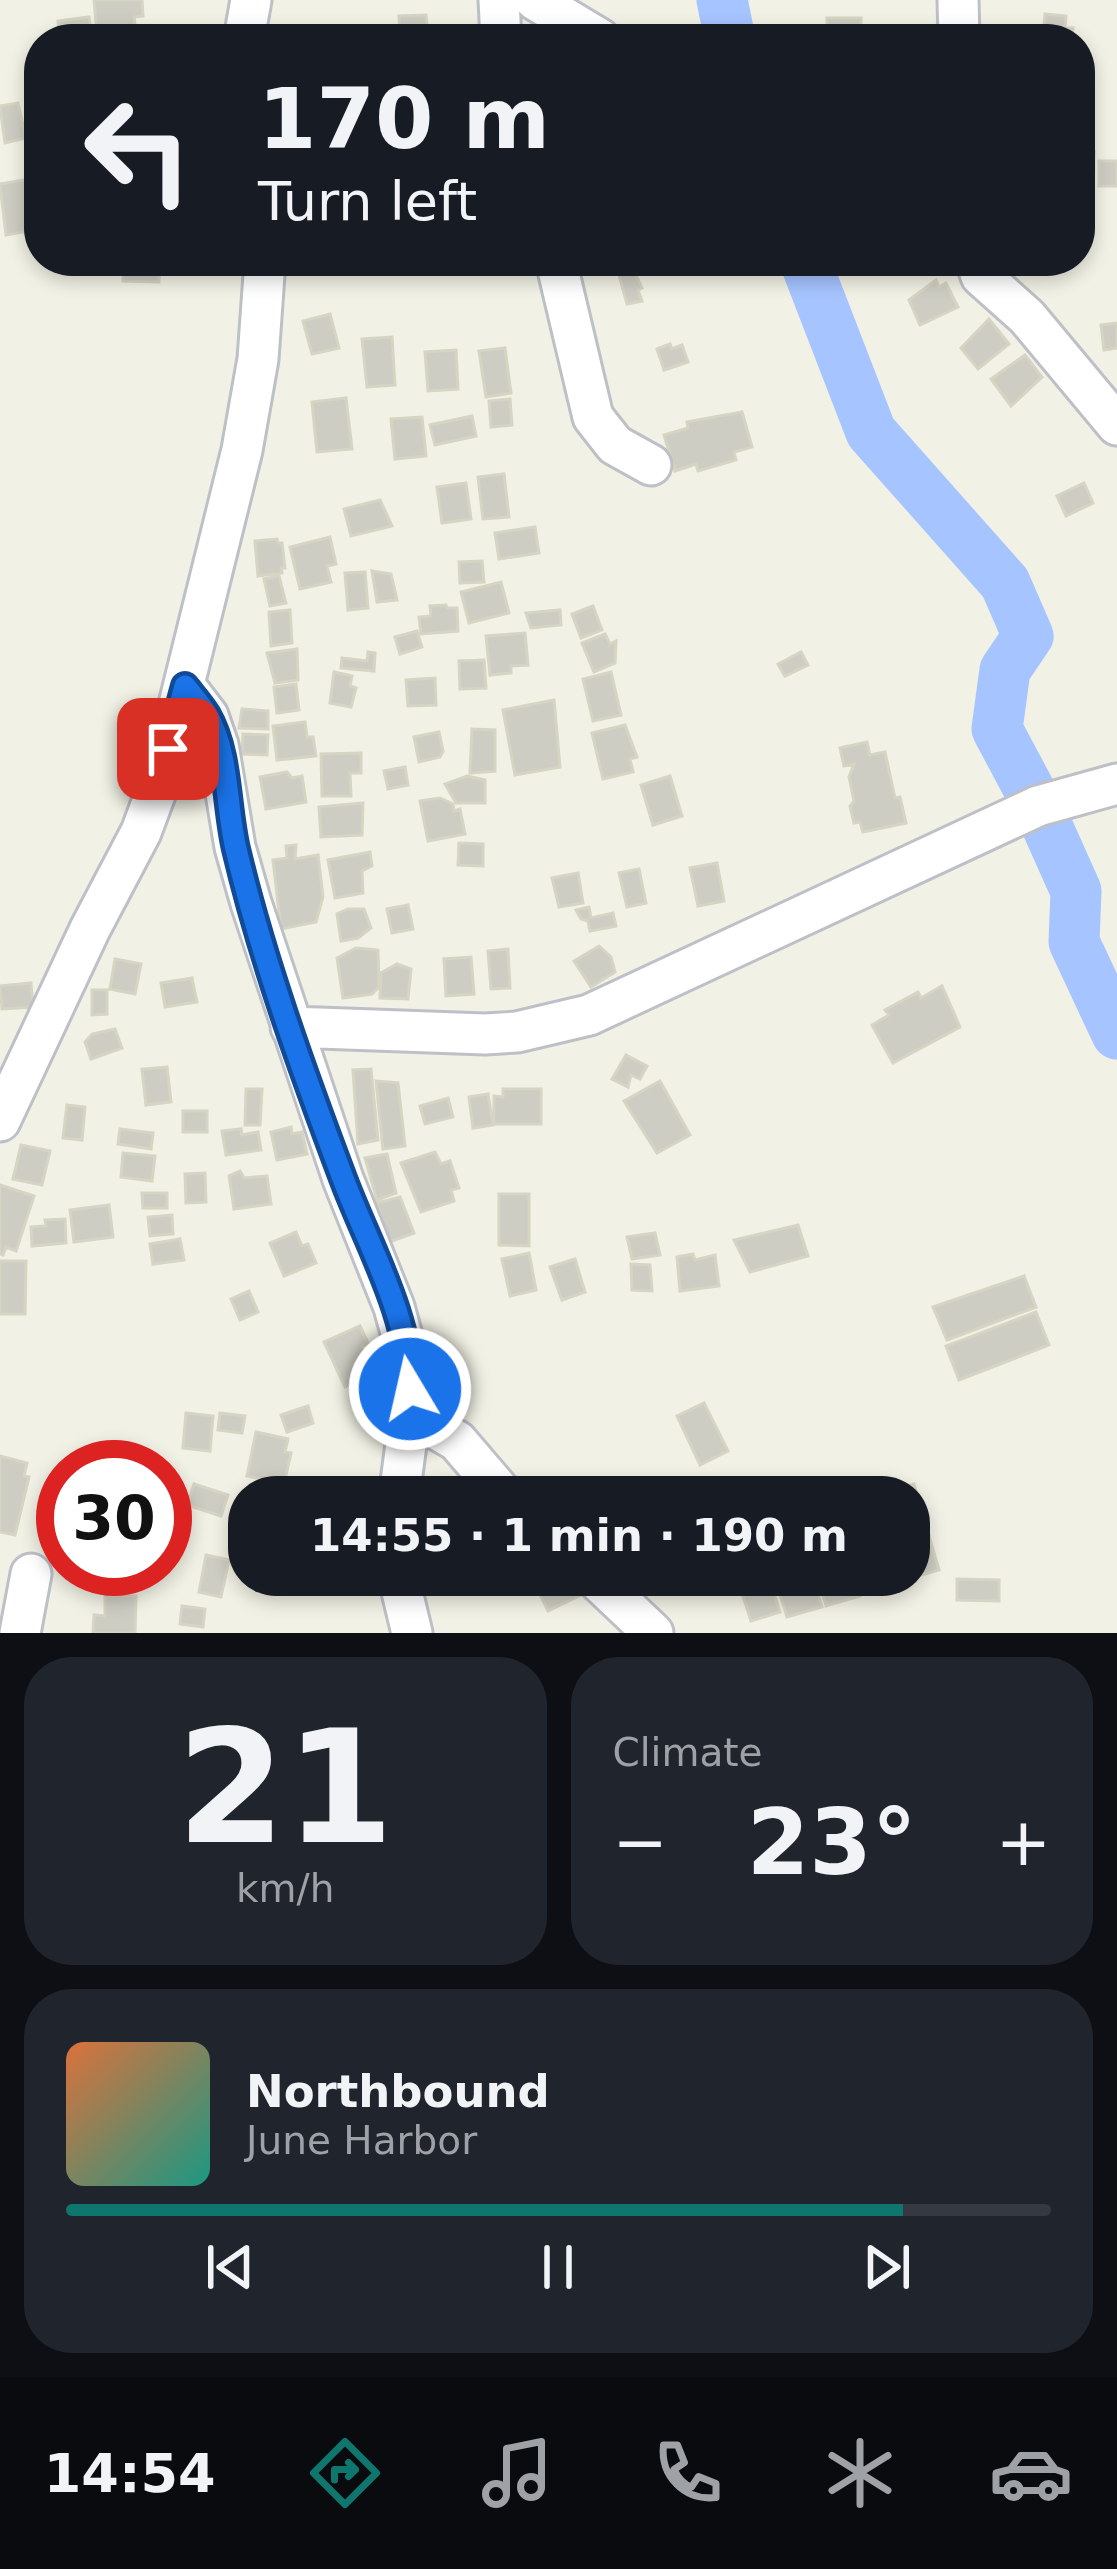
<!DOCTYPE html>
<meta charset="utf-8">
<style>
body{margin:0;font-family:"DejaVu Sans",sans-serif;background:#20242c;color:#f1f3f6;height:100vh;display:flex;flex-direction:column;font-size:45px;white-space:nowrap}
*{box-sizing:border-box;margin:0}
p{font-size:39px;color:#9ea1a6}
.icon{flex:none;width:66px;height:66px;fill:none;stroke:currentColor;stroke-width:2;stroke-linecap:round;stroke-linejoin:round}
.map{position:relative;height:1633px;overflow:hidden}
.panel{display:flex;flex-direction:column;gap:24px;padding:24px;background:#0d0f14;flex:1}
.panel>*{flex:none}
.banner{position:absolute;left:24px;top:24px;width:1071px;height:252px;border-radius:48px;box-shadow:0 6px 18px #0003;background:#171b24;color:#f1f3f6;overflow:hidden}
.speed{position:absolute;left:36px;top:1440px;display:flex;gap:24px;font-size:60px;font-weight:700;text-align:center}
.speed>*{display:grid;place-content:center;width:156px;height:156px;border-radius:50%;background:#171b24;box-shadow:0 6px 18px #0003;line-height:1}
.speed .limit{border:18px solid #d22;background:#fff;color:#111}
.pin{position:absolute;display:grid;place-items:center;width:102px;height:102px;color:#fff;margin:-51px;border-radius:24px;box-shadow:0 6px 18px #0006}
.me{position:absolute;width:132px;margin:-66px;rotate:351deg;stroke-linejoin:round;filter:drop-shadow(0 0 9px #0008)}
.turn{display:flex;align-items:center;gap:42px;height:252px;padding:0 36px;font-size:54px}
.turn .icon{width:156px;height:156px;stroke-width:2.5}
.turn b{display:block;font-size:84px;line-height:102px}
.big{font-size:90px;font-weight:800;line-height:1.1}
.panel .card{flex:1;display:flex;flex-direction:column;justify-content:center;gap:18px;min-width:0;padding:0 42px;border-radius:48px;background:#20242c}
.panel .dial{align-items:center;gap:0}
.dial b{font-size:156px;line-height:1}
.song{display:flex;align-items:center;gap:36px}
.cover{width:144px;height:144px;border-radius:18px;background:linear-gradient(135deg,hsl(20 70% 55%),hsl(170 70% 35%))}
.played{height:12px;border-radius:6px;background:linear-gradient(90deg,#0f766e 85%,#363941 85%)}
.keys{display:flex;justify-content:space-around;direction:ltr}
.heat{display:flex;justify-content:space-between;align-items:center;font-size:66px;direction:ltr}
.panel .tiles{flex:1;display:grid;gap:24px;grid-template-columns:1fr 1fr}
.card:last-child{grid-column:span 2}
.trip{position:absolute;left:228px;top:1476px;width:702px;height:120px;border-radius:48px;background:#171b24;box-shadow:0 6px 18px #0003;font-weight:800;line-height:120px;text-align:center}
.menu{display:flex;height:192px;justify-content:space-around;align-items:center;background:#090b0e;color:#9ea1a6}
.menu .icon{width:84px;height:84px}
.menu .selected{color:#0f766e}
.menu b{font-size:54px;color:#f1f3f6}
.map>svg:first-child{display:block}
</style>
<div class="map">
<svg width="1117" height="1633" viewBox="0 0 1117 1633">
<rect width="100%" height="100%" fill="#f1f1e5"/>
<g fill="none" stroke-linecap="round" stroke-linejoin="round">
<path stroke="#a6c4ff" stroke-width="51" d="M 722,0 L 730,39
M 805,261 L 871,432 L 1005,583 L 1028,636 L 1005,670 L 997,729 L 1038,806 L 1076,891 L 1074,942 L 1117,1034"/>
</g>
<path fill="#cecdc3" stroke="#d6d4c2" stroke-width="3" d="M 94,0 L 142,0 L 143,16 L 134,17 L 136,32 L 97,35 Z
M 1045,14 L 1066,16 L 1065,28 L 1073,28 L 1071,39 L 1043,39 Z
M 426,15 L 428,39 L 400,39 L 399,16 Z
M 89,17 L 92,37 L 60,39 L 58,21 Z
M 827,18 L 861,18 L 861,39 L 827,39 Z
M 18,103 L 26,138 L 5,143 L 0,106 Z
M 1080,152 L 1094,152 L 1093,196 L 1080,196 Z
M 1099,161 L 1117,161 L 1117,186 L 1099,186 Z
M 36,178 L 39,229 L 6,235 L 0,184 Z
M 124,261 L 160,261 L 159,282 L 123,281 Z
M 634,271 L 642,288 L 638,290 L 642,301 L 627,304 L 619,275 Z
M 936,280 L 939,287 L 946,283 L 958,307 L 920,325 L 909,300 Z
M 330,314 L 339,348 L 312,354 L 303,321 Z
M 989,319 L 1009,344 L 978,369 L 961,348 Z
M 1117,323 L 1117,348 L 1104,350 L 1101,325 Z
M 392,337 L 395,385 L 367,387 L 362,339 Z
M 670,344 L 672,349 L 682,345 L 688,362 L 664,370 L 657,349 Z
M 505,348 L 511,393 L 486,397 L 479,351 Z
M 456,350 L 458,389 L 428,391 L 425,352 Z
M 1025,355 L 1042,377 L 1011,406 L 991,379 Z
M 346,398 L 352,449 L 317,452 L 312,402 Z
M 510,399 L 512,425 L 491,427 L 489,401 Z
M 742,412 L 752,447 L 734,452 L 736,460 L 698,471 L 696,464 L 675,471 L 664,435 L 688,428 L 687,422 Z
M 472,416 L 476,436 L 435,445 L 430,425 Z
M 422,417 L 426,456 L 395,459 L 391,419 Z
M 504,474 L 509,517 L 483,519 L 478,477 Z
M 466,483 L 471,519 L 442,523 L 437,487 Z
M 1084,483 L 1093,503 L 1066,516 L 1057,496 Z
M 380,500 L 392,526 L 351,536 L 344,509 Z
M 535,527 L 539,553 L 499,559 L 495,533 Z
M 330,537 L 336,564 L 327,566 L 331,582 L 300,589 L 290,547 Z
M 277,539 L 278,543 L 282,543 L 285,568 L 281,568 L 282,573 L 258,576 L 255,541 Z
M 482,561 L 484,582 L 460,583 L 459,562 Z
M 372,571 L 391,574 L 397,600 L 377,602 Z
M 365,572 L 368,608 L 348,610 L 345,573 Z
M 279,576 L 286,603 L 270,606 L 264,579 Z
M 501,582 L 509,613 L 469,623 L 461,592 Z
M 446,605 L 447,608 L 457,608 L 458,631 L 421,634 L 419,617 L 431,616 L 430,606 Z
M 593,606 L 602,630 L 581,638 L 572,614 Z
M 290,610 L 292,643 L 271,646 L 269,612 Z
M 560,610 L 561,625 L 531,628 L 526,613 Z
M 417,631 L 422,647 L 400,654 L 395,637 Z
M 525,633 L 528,665 L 511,666 L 511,673 L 490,675 L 486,636 Z
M 605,634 L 610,644 L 616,641 L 615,663 L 594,672 L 582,643 Z
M 297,649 L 298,680 L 275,683 L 267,653 Z
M 368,652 L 375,653 L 374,671 L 341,668 L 342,658 L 367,661 Z
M 801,652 L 808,665 L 785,676 L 778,664 Z
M 484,660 L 486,688 L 460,689 L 459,661 Z
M 334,672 L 352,676 L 350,686 L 356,688 L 351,707 L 330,703 Z
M 611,672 L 621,715 L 593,721 L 583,679 Z
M 435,678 L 436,705 L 408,706 L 406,680 Z
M 296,684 L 299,710 L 277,713 L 274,687 Z
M 554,700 L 560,767 L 515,775 L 503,710 Z
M 242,709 L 268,711 L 268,729 L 239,728 Z
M 305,722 L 307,737 L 313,737 L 316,756 L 277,760 L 273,726 Z
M 625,725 L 637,757 L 630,759 L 633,772 L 603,779 L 592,733 Z
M 472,729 L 495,730 L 495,771 L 470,773 Z
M 439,732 L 443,751 L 440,757 L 419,762 L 414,737 Z
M 243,734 L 268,735 L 267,755 L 242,754 Z
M 867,742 L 870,755 L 885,752 L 895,798 L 900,797 L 906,823 L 863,832 L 860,822 L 854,823 L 850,806 L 854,801 L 849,777 L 854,764 L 844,766 L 840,748 Z
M 361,753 L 361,773 L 350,773 L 351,796 L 322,796 L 321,754 Z
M 405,767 L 408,785 L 388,789 L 384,771 Z
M 287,772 L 292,778 L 302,776 L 306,802 L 266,809 L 260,777 Z
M 467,776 L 485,780 L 485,803 L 456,803 L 445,784 Z
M 670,776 L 682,816 L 653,825 L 641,785 Z
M 440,798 L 453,804 L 454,811 L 460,809 L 465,834 L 428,841 L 420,801 Z
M 363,803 L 362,835 L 321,837 L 319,807 Z
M 459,843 L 483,844 L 483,866 L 458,865 Z
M 296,845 L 295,859 L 318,855 L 323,897 L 316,922 L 281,929 L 273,860 L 287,858 L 286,846 Z
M 370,852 L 372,866 L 362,871 L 363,893 L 335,898 L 328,860 Z
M 717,863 L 724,901 L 698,906 L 690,868 Z
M 639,869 L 646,903 L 627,907 L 619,873 Z
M 578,873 L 583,903 L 559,907 L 552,878 Z
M 408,905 L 413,929 L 392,933 L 387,909 Z
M 589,907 L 591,918 L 613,913 L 616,926 L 590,931 L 588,921 L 581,919 L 576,910 Z
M 348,909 L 364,909 L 371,928 L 358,938 L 341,941 L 337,914 Z
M 599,946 L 611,957 L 615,972 L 591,987 L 574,961 Z
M 356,948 L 378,950 L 379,987 L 372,994 L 343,998 L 337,958 Z
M 508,949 L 510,988 L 491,989 L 488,951 Z
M 471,957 L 474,994 L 446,996 L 444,959 Z
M 115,959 L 141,964 L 135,994 L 110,989 Z
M 397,964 L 411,969 L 408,999 L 380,998 L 381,973 Z
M 192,978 L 197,1002 L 165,1007 L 161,983 Z
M 31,983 L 33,1007 L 2,1009 L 0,986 Z
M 942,986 L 960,1027 L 893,1063 L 872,1025 L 889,1015 L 885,1010 L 918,992 L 921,998 Z
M 92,990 L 107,990 L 107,1014 L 92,1015 Z
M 115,1029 L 122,1048 L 91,1059 L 85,1042 L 92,1034 Z
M 626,1055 L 647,1066 L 640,1079 L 631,1075 L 628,1087 L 612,1079 Z
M 167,1067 L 171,1102 L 146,1105 L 142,1069 Z
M 371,1069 L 378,1140 L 358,1144 L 353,1070 Z
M 376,1081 L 398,1083 L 405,1146 L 383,1149 Z
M 660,1081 L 690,1135 L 657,1153 L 624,1101 Z
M 246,1089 L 262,1089 L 260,1125 L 245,1125 Z
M 503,1089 L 541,1089 L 541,1124 L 494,1124 L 494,1096 L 503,1097 Z
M 488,1094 L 493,1125 L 473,1128 L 469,1097 Z
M 448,1098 L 453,1117 L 425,1124 L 420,1106 Z
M 67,1105 L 85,1107 L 82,1140 L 63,1138 Z
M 183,1111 L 207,1111 L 207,1132 L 183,1132 Z
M 291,1127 L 292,1134 L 302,1132 L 307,1154 L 277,1160 L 271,1132 Z
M 120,1129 L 153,1133 L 151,1149 L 118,1144 Z
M 241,1129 L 242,1135 L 258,1132 L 261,1150 L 226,1155 L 222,1131 Z
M 21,1145 L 50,1151 L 42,1185 L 13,1179 Z
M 435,1152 L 441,1164 L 450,1161 L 459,1188 L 451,1190 L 454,1201 L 421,1212 L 401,1163 Z
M 123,1153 L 155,1156 L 152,1181 L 121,1177 Z
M 387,1154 L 396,1193 L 377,1200 L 365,1158 Z
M 240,1171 L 244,1178 L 267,1176 L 271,1204 L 234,1209 L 229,1176 Z
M 205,1173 L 206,1202 L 186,1203 L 185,1174 Z
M 0,1185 L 34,1196 L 16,1251 L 6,1247 L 3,1255 L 0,1254 Z
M 142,1193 L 167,1193 L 167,1208 L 143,1208 Z
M 499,1194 L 529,1194 L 529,1246 L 499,1245 Z
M 400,1197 L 414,1233 L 389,1242 L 377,1203 Z
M 109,1205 L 113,1237 L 74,1242 L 70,1210 Z
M 172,1215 L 173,1234 L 150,1236 L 148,1217 Z
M 65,1219 L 66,1243 L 32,1246 L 31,1227 L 46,1226 L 45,1220 Z
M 798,1225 L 808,1256 L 750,1272 L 734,1240 Z
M 296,1232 L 302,1246 L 308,1244 L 316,1263 L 284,1276 L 270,1243 Z
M 655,1233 L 660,1255 L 632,1259 L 627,1237 Z
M 180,1239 L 184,1260 L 153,1264 L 150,1244 Z
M 529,1253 L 536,1290 L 510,1296 L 502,1259 Z
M 693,1254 L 695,1260 L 715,1255 L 719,1286 L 680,1291 L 677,1257 Z
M 575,1259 L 585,1292 L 562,1300 L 550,1267 Z
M 0,1261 L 26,1261 L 25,1314 L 0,1314 Z
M 631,1264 L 650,1265 L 652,1291 L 632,1290 Z
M 1024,1276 L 1036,1307 L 947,1340 L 933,1307 Z
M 249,1291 L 258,1312 L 240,1320 L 231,1299 Z
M 1036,1312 L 1049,1345 L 959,1380 L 946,1346 Z
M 360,1326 L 368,1343 L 361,1347 L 374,1374 L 345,1387 L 324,1342 Z
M 704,1403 L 728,1451 L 700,1465 L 677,1416 Z
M 308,1406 L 313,1423 L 287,1432 L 281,1415 Z
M 186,1413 L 213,1416 L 210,1451 L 183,1448 Z
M 220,1413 L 245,1416 L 242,1433 L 218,1430 Z
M 256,1432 L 288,1439 L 285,1452 L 291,1453 L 284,1484 L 247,1476 Z
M 0,1456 L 27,1463 L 24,1476 L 29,1477 L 15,1535 L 0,1532 Z
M 194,1484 L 228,1495 L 221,1516 L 187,1505 Z
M 914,1484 L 939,1570 L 911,1578 L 909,1497 L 888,1497 L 886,1491 Z
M 206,1555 L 229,1560 L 221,1597 L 199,1592 Z
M 468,1575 L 514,1575 L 517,1584 L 473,1594 Z
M 549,1575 L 578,1575 L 587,1592 L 548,1611 L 534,1582 Z
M 736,1575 L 768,1575 L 780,1612 L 751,1621 Z
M 774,1575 L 812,1575 L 822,1607 L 787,1617 Z
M 817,1575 L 854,1575 L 860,1596 L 826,1606 Z
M 861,1575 L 898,1575 L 900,1584 L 866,1593 Z
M 957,1579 L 999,1580 L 999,1601 L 957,1600 Z
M 105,1595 L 136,1596 L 135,1633 L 93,1633 L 94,1615 L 105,1616 Z
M 182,1606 L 205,1609 L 203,1627 L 180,1624 Z"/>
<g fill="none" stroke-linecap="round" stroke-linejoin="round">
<g stroke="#bec0c7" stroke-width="45">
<path id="minor" d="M 499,0 L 501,39
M 535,0 L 600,39
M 958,0 L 959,39
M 244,39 L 251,0
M 556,261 L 593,417 L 615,445 L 651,465
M 976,261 L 981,276 L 1027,317 L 1117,425
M 185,686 L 208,716 L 218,745 L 235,847 L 251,903 L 343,1179 L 394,1307 L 410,1365 L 410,1414 L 399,1497
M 291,1027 L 485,1034 L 517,1032 L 589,1015 L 1038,806 L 1117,784
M 0,1121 L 90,929 L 141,832 L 160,781 L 242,450 L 258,359 L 265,261
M 410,1414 L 457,1441 L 505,1497
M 398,1575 L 412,1633
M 592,1575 L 653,1633
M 20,1633 L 31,1574"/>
</g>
<use href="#minor" stroke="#fff" stroke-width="39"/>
</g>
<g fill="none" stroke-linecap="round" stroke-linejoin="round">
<g stroke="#114b97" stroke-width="30">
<path id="route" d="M 168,749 L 185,686 C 192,695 201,705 207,715 C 229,753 226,807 236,849 C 262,959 304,1075 344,1181 C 369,1247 410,1317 410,1389"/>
</g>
<use href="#route" stroke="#1a73e8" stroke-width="21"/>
</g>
</svg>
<div class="speed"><div class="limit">30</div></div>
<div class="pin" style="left:168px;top:749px;background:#d93025"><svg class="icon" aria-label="arrive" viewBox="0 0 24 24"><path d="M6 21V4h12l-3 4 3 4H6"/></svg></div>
<svg class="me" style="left:410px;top:1389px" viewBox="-20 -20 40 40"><circle r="17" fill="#1a73e8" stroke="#fff" stroke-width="3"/><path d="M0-11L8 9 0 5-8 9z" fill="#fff"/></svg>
<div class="trip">14:55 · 1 min · 190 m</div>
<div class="banner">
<div class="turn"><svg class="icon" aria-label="left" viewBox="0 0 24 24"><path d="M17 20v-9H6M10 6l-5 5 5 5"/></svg><div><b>170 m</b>Turn left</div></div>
</div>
</div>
<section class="panel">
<div class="tiles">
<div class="card dial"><b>21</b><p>km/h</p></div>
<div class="card"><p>Climate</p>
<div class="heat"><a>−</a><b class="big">23°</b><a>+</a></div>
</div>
<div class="card">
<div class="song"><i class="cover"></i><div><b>Northbound</b><p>June Harbor</p></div></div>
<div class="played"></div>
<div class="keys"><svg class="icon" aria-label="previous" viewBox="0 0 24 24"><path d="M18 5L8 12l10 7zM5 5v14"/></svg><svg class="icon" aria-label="pause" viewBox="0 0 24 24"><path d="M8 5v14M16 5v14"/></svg><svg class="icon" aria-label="next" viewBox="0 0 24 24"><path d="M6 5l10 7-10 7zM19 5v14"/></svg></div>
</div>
</div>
</section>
<nav class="menu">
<b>14:54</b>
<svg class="icon selected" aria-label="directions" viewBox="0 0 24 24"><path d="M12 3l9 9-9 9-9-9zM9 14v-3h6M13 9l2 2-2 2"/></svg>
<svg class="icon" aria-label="music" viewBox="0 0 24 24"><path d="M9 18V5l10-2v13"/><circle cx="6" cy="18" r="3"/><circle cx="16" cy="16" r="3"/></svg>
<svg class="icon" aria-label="phone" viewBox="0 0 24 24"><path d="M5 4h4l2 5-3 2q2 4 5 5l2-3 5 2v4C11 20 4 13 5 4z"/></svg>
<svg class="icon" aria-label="climate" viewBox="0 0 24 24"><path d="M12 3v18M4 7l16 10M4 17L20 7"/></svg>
<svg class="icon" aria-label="car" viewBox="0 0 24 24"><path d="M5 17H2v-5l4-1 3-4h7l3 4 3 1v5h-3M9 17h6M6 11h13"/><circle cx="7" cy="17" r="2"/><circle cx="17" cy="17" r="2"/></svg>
</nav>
